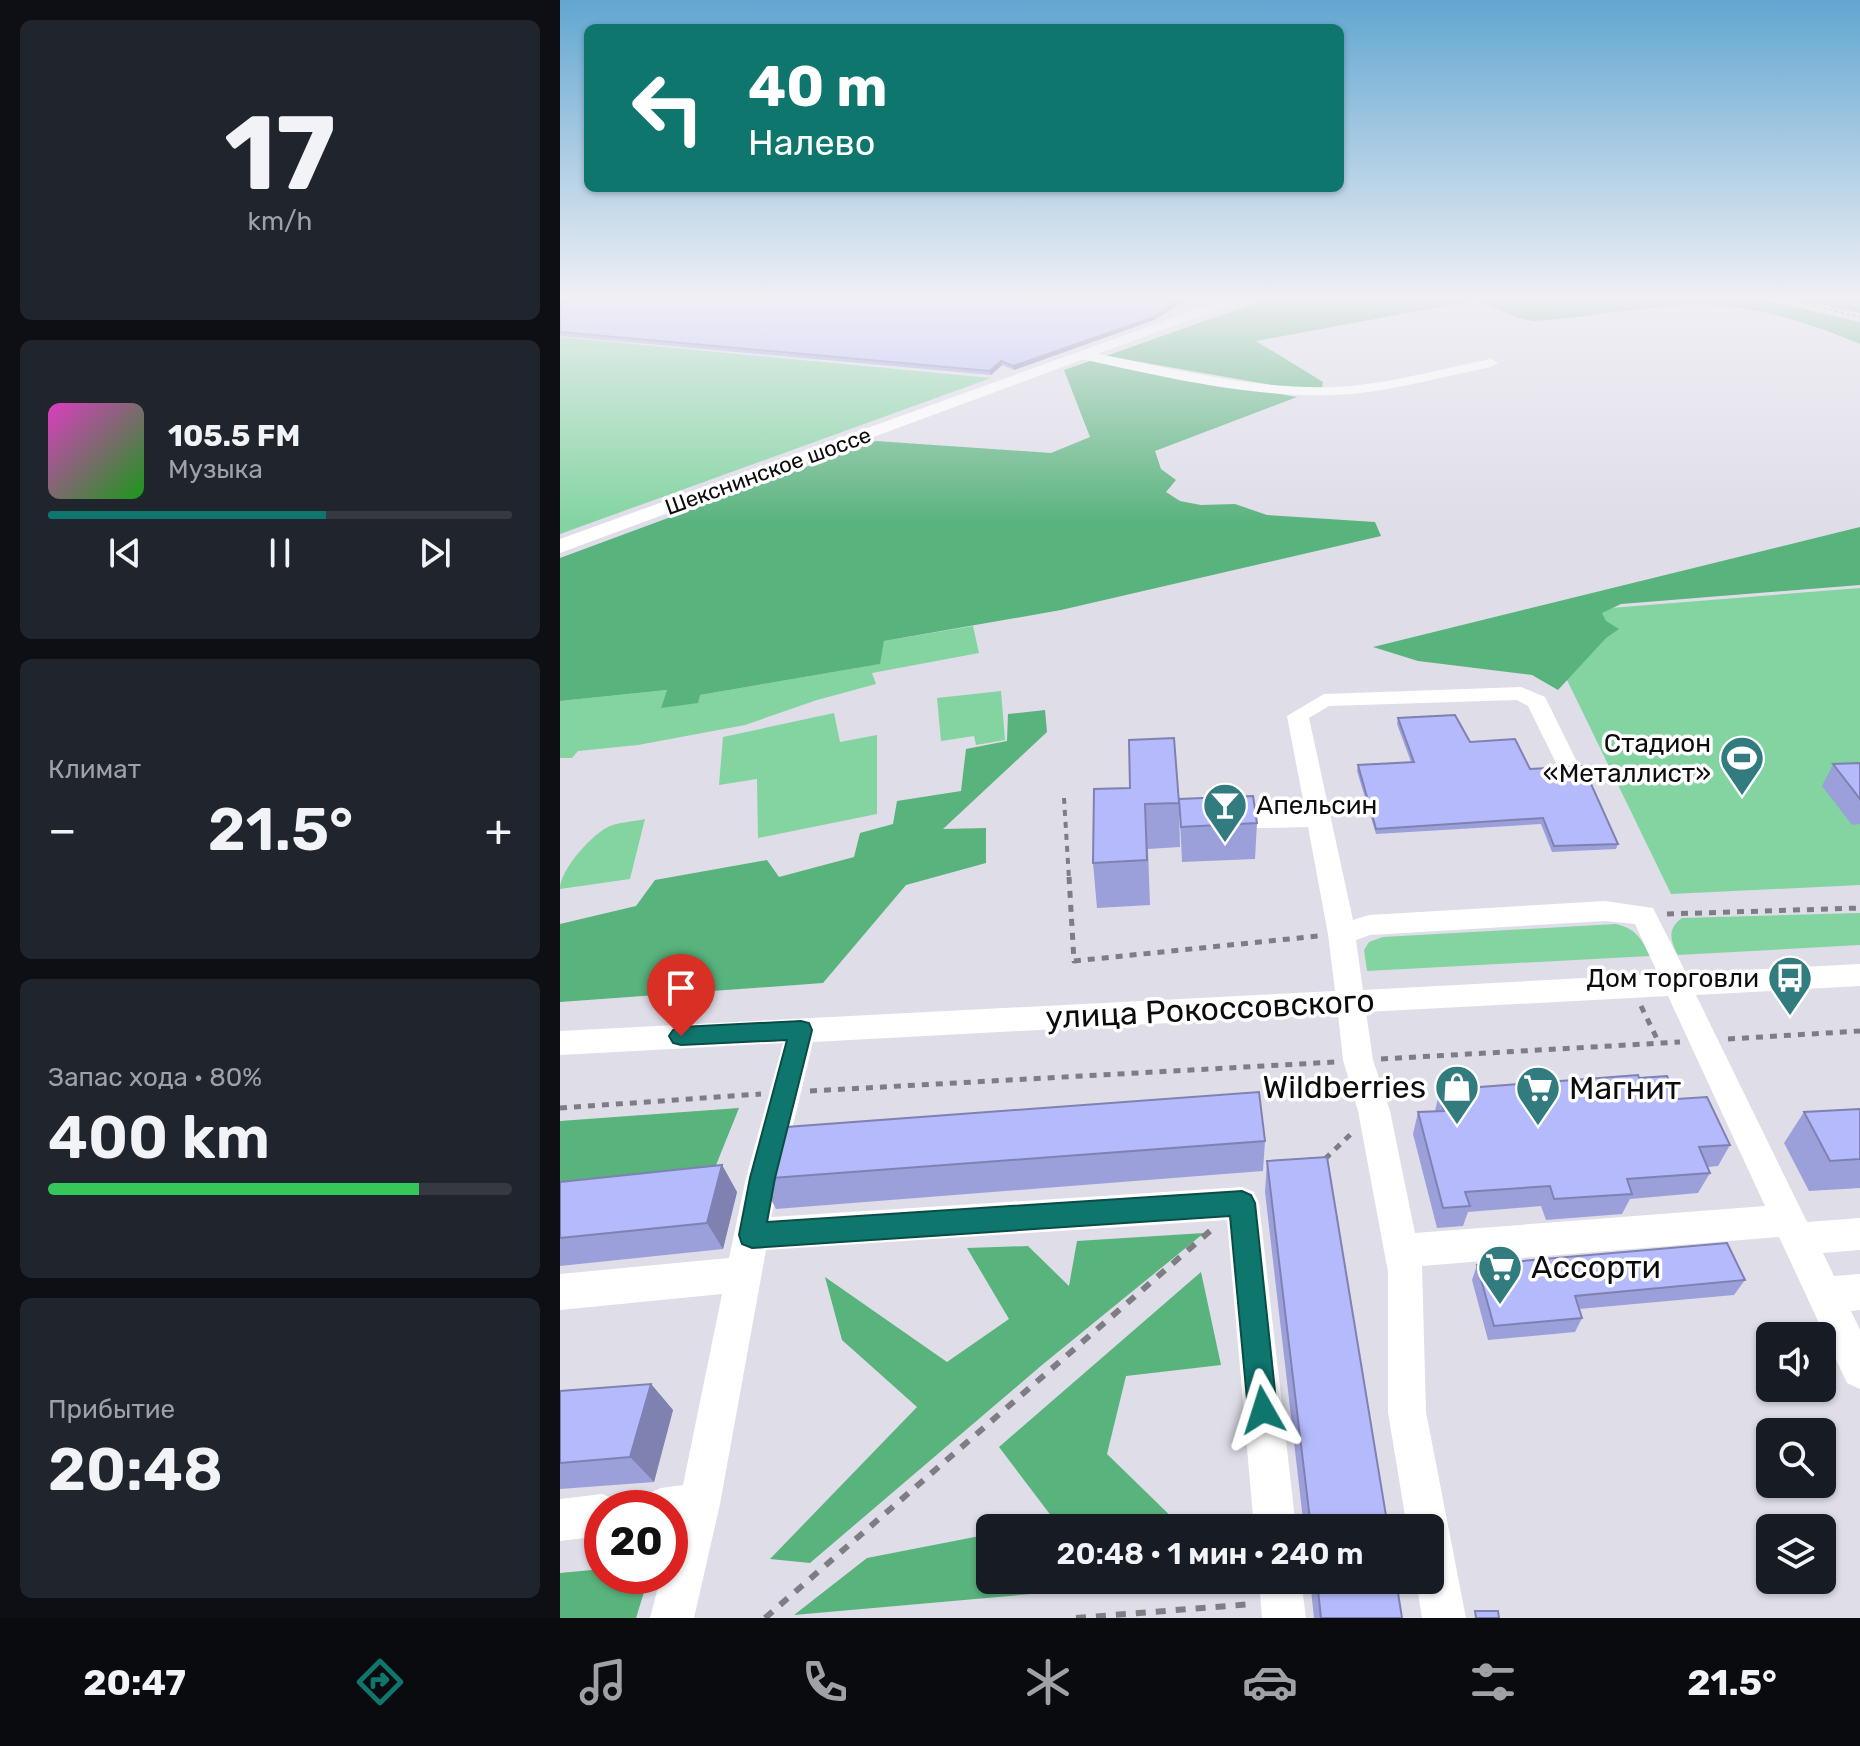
<!DOCTYPE html>
<html lang="ru">
<meta charset="utf-8">
<style>
body{margin:0;font-family:Rubik,sans-serif;background:#20242c;color:#f1f3f6;height:100vh;display:flex;flex-direction:column;font-size:30px;white-space:nowrap}
*{box-sizing:border-box;margin:0}
p{font-size:26px;color:#9ea1a6}
.icon{flex:none;width:44px;height:44px;fill:none;stroke:currentColor;stroke-width:2;stroke-linecap:round;stroke-linejoin:round}
.map{position:relative;flex:1;overflow:hidden}
.details{display:flex;flex-direction:column;gap:20px;padding:20px;background:#0d0f14;width:560px}
.details>*{flex:none}
.guide{position:absolute;left:24px;top:24px;width:760px;height:168px;border-radius:12px;box-shadow:0 2px 6px #0004;background:#0f766e;color:#fff;overflow:hidden}
.tools{position:absolute;left:1196px;top:1322px;display:grid;gap:16px}
.tools a{display:grid;place-items:center;width:80px;height:80px;border-radius:12px;background:#171b24;box-shadow:0 2px 6px #0004;font-size:40px}
.speed{position:absolute;left:24px;top:1490px;display:flex;gap:16px;font-size:40px;font-weight:700;text-align:center}
.speed>*{display:grid;place-content:center;width:104px;height:104px;border-radius:50%;background:#171b24;box-shadow:0 2px 6px #0004;line-height:1}
.speed .limit{border:12px solid #d22;background:#fff;color:#111}
.pin{position:absolute;display:grid;place-items:center;width:68px;height:68px;color:#fff;margin:-82px -34px;border-radius:50% 50% 50% 0;rotate:-45deg;box-shadow:0 0 8px #0007}
.pin .icon{rotate:45deg}
.me{position:absolute;width:88px;margin:-44px;rotate:354deg;stroke-linejoin:round;filter:drop-shadow(0 0 6px #0008)}
.turn{display:flex;align-items:center;gap:28px;height:168px;padding:0 32px;font-size:36px}
.turn .icon{width:104px;height:104px;stroke-width:2.5}
.turn b{display:block;font-size:56px;line-height:68px}
.big{font-size:60px;font-weight:600;line-height:1.1}
.details .card{flex:1;display:flex;flex-direction:column;justify-content:center;gap:12px;min-width:0;padding:0 28px;border-radius:12px;background:#20242c}
.details .dial{align-items:center;gap:0}
.dial b{font-size:104px;line-height:1}
.song{display:flex;align-items:center;gap:24px}
.cover{width:96px;height:96px;border-radius:12px;background:linear-gradient(135deg,hsl(310 70% 55%),hsl(120 70% 35%))}
.played{height:8px;border-radius:4px;background:linear-gradient(90deg,#0f766e 60%,#363941 60%)}
.keys{display:flex;justify-content:space-around;direction:ltr}
.heat{display:flex;justify-content:space-between;align-items:center;font-size:44px;direction:ltr}
.charge{height:12px;border-radius:6px;background:linear-gradient(90deg,#34c759 80%,#363941 0)}
.trip{position:absolute;left:416px;top:1514px;width:468px;height:80px;border-radius:12px;background:#171b24;box-shadow:0 2px 6px #0004;font-weight:600;line-height:80px;text-align:center}
.tab-bar{display:flex;height:128px;justify-content:space-around;align-items:center;background:#090b0e;color:#9ea1a6}
.tab-bar .icon{width:56px;height:56px}
.tab-bar .current{color:#0f766e}
.tab-bar b{font-size:36px;color:#f1f3f6}
main{display:flex;flex:1;min-height:0}
.map>svg:first-child{display:block}
</style>
<main>
<section class="details">
<div class="card dial"><b>17</b><p>km/h</p></div>
<div class="card">
<div class="song"><i class="cover"></i><div><b>105.5 FM</b><p>Музыка</p></div></div>
<div class="played"></div>
<div class="keys"><svg class="icon" aria-label="previous" viewBox="0 0 24 24"><path d="M18 5L8 12l10 7zM5 5v14"/></svg><svg class="icon" aria-label="pause" viewBox="0 0 24 24"><path d="M8 5v14M16 5v14"/></svg><svg class="icon" aria-label="next" viewBox="0 0 24 24"><path d="M6 5l10 7-10 7zM19 5v14"/></svg></div>
</div>
<div class="card"><p>Климат</p>
<div class="heat"><a>−</a><b class="big">21.5°</b><a>+</a></div>
</div>
<div class="card"><p>Запас хода · 80%</p><b class="big">400 km</b><div class="charge"></div></div>
<div class="card"><p>Прибытие</p><b class="big">20:48</b></div>
</section>
<div class="map">
<svg width="1300" height="1618" viewBox="0 0 1300 1618">
<rect width="100%" height="100%" fill="#dfdde8"/>
<path fill="#83d4a1" d="M 0,337 L 431,378 L 0,534 Z
M 1300,588 L 1300,885 L 1111,894 L 975,614 Z
M 413,626 L 419,653 L 312,673 L 316,684 L 257,700 L 185,725 L 78,745 L 18,751 L 12,758 L 0,758 L 0,701 L 107,690 L 102,707 L 140,695 L 319,664 L 324,641 Z
M 441,691 L 445,740 L 416,745 L 414,736 L 381,741 L 377,698 Z
M 274,713 L 280,742 L 317,735 L 317,814 L 198,838 L 197,779 L 159,785 L 163,737 Z
M 85,819 L 70,879 L 0,889 C 0,870 30,837 46,828 C 56,822 73,822 85,819 Z
M 1300,913 L 1300,945 L 1118,955 C 1110,940 1107,929 1122,918 Z
M 1056,924 C 1076,929 1081,938 1090,956 L 807,971 L 804,950 L 809,942 L 823,937 Z"/>
<path fill="#59b37d" d="M 715,296 L 1191,296 L 1300,322 L 1300,344 C 1248,322 1191,304 1133,305 C 1080,306 1027,318 974,321 L 958,318 L 917,300 L 696,341 L 763,382 L 762,388 L 723,387 L 546,356 Z
M 1225,296 L 1300,296 L 1300,313 L 1234,299 Z
M 530,361 L 737,397 L 595,451 L 601,469 L 616,480 L 606,492 L 620,501 L 641,505 L 675,504 L 707,515 L 815,522 L 821,536 L 501,610 L 324,641 L 320,664 L 140,695 L 138,703 L 101,708 L 107,690 L 0,701 L 0,558 L 316,441 L 491,453 L 530,437 L 504,370 Z
M 1300,527 L 1300,585 L 1061,604 L 1042,613 L 1046,621 L 1059,629 L 1046,638 L 998,690 L 972,675 L 858,661 L 813,647 Z
M 485,710 L 487,732 L 383,829 L 426,828 L 426,863 L 346,885 L 263,983 L 0,1002 L 0,924 L 76,906 L 95,880 L 207,860 L 219,877 L 294,857 L 300,833 L 333,824 L 337,801 L 401,791 L 406,749 L 447,741 L 448,714 Z
M 179,1108 L 150,1180 L 0,1191 L 0,1121 Z
M 644,1233 L 482,1365 L 250,1563 L 210,1559 L 357,1407 L 282,1340 L 265,1277 L 387,1362 L 449,1319 L 407,1248 L 468,1246 L 509,1286 L 517,1241 Z
M 641,1272 L 661,1365 L 566,1376 L 547,1454 L 623,1528 L 463,1528 L 495,1521 L 439,1447 Z
M 430,1534 L 430,1580 L 629,1580 L 234,1615 L 307,1558 Z
M 42,1569 L 42,1576 L 89,1576 L 76,1618 L 0,1618 L 0,1573 Z"/>
<g fill="none" stroke-linecap="round" stroke-linejoin="round">
<path stroke="#7f7d84" stroke-width="2" stroke-dasharray="3 3" stroke-linecap="butt" d="M 1217,296 L 1300,317"/>
<path stroke="#7f7d84" stroke-width="4" stroke-dasharray="6 6" stroke-linecap="butt" d="M 504,798 L 509,879"/>
<path stroke="#7f7d84" stroke-width="5" stroke-dasharray="7 7" stroke-linecap="butt" d="M 509,877 L 514,961 L 758,936
M 1107,914 L 1300,908
M 1081,1006 L 1099,1043
M 1168,1039 L 1300,1031
M 821,1059 L 1120,1042
M 250,1091 L 776,1062
M 0,1108 L 201,1094
M 765,1159 L 793,1132"/>
<path stroke="#7f7d84" stroke-width="6" stroke-dasharray="10 10" stroke-linecap="butt" d="M 205,1618 L 650,1231
M 516,1618 L 693,1604"/>
<path fill="#fff" fill-rule="evenodd" d="M 523,351 C 605,366 689,390 773,387 C 826,385 879,369 931,359 L 938,363 L 931,367 C 879,377 827,393 774,395 C 692,398 597,376 518,358 L 518,352 Z
M 961,687 L 985,697 L 1018,764 L 1015,769 L 999,769 L 968,706 L 957,700 L 769,706 L 749,718 L 793,920 L 809,915 L 1045,901 L 1093,908 L 1126,973 L 1300,964 L 1300,986 L 1136,995 L 1247,1222 L 1300,1218 L 1300,1250 L 1263,1253 L 1274,1276 L 1300,1274 L 1300,1310 L 1291,1311 L 1300,1330 L 1300,1389 L 1287,1383 L 1219,1237 L 862,1266 L 866,1412 L 906,1618 L 862,1618 L 856,1580 L 870,1580 L 870,1528 L 847,1528 L 828,1412 L 828,1272 L 798,1111 L 783,1060 L 778,1014 L 253,1042 L 211,1217 L 682,1187 L 694,1192 L 699,1203 L 736,1528 L 694,1528 L 667,1220 L 206,1250 L 160,1504 L 134,1618 L 90,1618 L 101,1576 L 110,1576 L 110,1541 L 114,1527 L 110,1527 L 110,1508 L 81,1508 L 87,1494 L 101,1488 L 123,1485 L 162,1294 L 0,1310 L 0,1274 L 169,1258 L 186,1178 L 223,1043 L 0,1055 L 0,1031 L 775,991 L 768,934 L 748,827 L 665,829 L 656,827 L 653,821 L 656,815 L 665,813 L 745,810 L 727,716 L 764,694 ZM 1045,921 L 1075,924 L 1098,974 L 803,990 L 796,940 L 810,935 ZM 1108,996 L 1205,1206 L 855,1233 L 830,1111 L 813,1060 L 806,1012 Z
M 42,1494 L 57,1500 L 60,1508 L 42,1508 L 42,1536 L 0,1541 L 0,1499 Z
M 699,1580 L 741,1580 L 746,1618 L 702,1618 Z"/>
<path fill="#fff" fill-rule="evenodd" d="M 673,296 L 694,296 L 0,553 L 0,539 Z"/>
</g>
<path fill="#9ca0da" d="M 0,296 L 632,296 L 594,320 L 454,370 L 442,365 L 431,375 L 0,336 Z
M 838,718 L 910,742 L 970,769 L 1058,844 L 1056,849 L 992,852 L 981,824 L 816,834 L 797,771 L 798,765 L 851,762 L 837,724 Z
M 1300,763 L 1300,824 L 1292,825 L 1262,786 L 1273,764 Z
M 534,789 L 619,803 L 620,847 L 588,849 L 590,905 L 537,908 L 533,863 Z
M 619,799 L 697,823 L 695,859 L 622,862 Z
M 1079,1078 L 1117,1099 L 1170,1145 L 1158,1166 L 1148,1167 L 1150,1173 L 1138,1193 L 1070,1199 L 1062,1214 L 986,1220 L 981,1206 L 908,1212 L 903,1226 L 877,1228 L 853,1134 L 858,1112 L 875,1111 L 879,1094 L 906,1092 L 907,1088 Z
M 1300,1109 L 1300,1188 L 1249,1191 L 1224,1143 L 1244,1112 Z
M 705,1141 L 703,1171 L 216,1209 L 200,1179 Z
M 707,1161 L 828,1528 L 744,1528 L 705,1192 Z
M 162,1165 L 177,1192 L 163,1249 L 0,1266 L 0,1182 Z
M 917,1265 L 1185,1280 L 1174,1295 L 1019,1309 L 1022,1318 L 1015,1332 L 928,1340 L 912,1280 Z
M 91,1384 L 113,1410 L 94,1482 L 0,1489 L 0,1391 Z
M 750,1580 L 836,1580 L 842,1618 L 754,1618 Z"/>
<path fill="#7f82b1" d="M 626,296 L 632,296 L 594,320 L 454,370 L 453,366 Z
M 441,361 L 442,365 L 431,375 L 430,371 Z
M 162,1165 L 177,1192 L 163,1249 L 147,1223 Z
M 91,1384 L 113,1410 L 94,1482 L 70,1457 Z"/>
<path fill="#b5bafd" stroke="#7f82b1" stroke-width="2" d="M 0,296 L 626,296 L 594,317 L 453,366 L 441,361 L 430,371 L 0,332 Z
M 895,715 L 910,742 L 955,739 L 970,769 L 1023,766 L 1058,844 L 994,846 L 983,818 L 816,829 L 798,765 L 854,762 L 838,718 Z
M 614,738 L 619,803 L 585,804 L 587,860 L 533,863 L 534,789 L 570,788 L 569,740 Z
M 1300,763 L 1300,799 L 1273,764 Z
M 693,796 L 697,823 L 621,827 L 619,799 Z
M 1078,1075 L 1079,1078 L 1107,1076 L 1117,1099 L 1147,1097 L 1170,1145 L 1139,1147 L 1150,1173 L 1067,1179 L 1072,1194 L 994,1199 L 990,1186 L 905,1192 L 910,1206 L 883,1208 L 858,1112 L 884,1111 L 879,1094 L 908,1092 L 907,1088 Z
M 699,1092 L 705,1141 L 200,1179 L 213,1128 Z
M 1300,1109 L 1300,1159 L 1270,1161 L 1244,1112 Z
M 767,1157 L 828,1528 L 751,1528 L 707,1161 Z
M 162,1165 L 147,1223 L 0,1238 L 0,1182 Z
M 1167,1243 L 1185,1280 L 1015,1296 L 1022,1318 L 934,1326 L 917,1265 Z
M 91,1384 L 70,1457 L 0,1463 L 0,1391 Z
M 757,1580 L 836,1580 L 842,1618 L 761,1618 Z
M 915,1611 L 938,1611 L 939,1618 L 916,1618 Z"/>
<linearGradient id="sky" x2="0" y2="1"><stop stop-color="#61a6d1"/><stop offset="0.57" stop-color="#f1f0f5"/><stop offset="1" stop-color="#f1f0f5" stop-opacity="0"/></linearGradient>
<rect width="1300" height="523" fill="url(#sky)"/>
<path fill="#0f766e" stroke="#0a4d48" stroke-width="2" d="M 241,1021 L 249,1023 L 252,1030 L 215,1178 L 207,1222 L 682,1191 L 691,1195 L 695,1203 L 717,1410 L 713,1420 L 703,1424 L 692,1420 L 688,1410 L 670,1216 L 192,1248 L 182,1244 L 179,1235 L 190,1178 L 227,1040 L 121,1045 L 113,1043 L 109,1036 L 113,1030 L 121,1027 Z"/>
<defs>
<g id="stadium-pin" transform="scale(2.3)"><path d="M0 17L-7.5 6A9.5 9.5 0 1 1 7.5 6Z" fill="#327b7f" stroke="#fff"/><path d="M0-5a6.5 5 0 1 0 0 10a6.5 5 0 1 0 0-10ZM-3.5-1.8h7v3.6h-7Z" fill="#fff"/></g>
<g id="bar-pin" transform="scale(2.3)"><path d="M0 17L-7.5 6A9.5 9.5 0 1 1 7.5 6Z" fill="#327b7f" stroke="#fff"/><path d="M-6-5H6L.8 .8V4.5H3.5V6h-7V4.5H-.8V.8Z" fill="#fff"/></g>
<g id="bus-pin" transform="scale(2.3)"><path d="M0 17L-7.5 6A9.5 9.5 0 1 1 7.5 6Z" fill="#327b7f" stroke="#fff"/><path d="M-5-6H5V4H4V6H2V4H-2V6H-4V4H-5ZM-3.5-4V0h7V-4ZM-3.5 1.2v1.5H-2V1.2ZM2 1.2v1.5H3.5V1.2Z" fill="#fff"/></g>
<g id="shop-pin" transform="scale(2.3)"><path d="M0 17L-7.5 6A9.5 9.5 0 1 1 7.5 6Z" fill="#327b7f" stroke="#fff"/><path d="M-5-2.5h2.3a2.7 3.5 0 0 1 5.4 0H5L5.5 6h-11ZM-1.5-2.5h3a1.5 2.3 0 0 0-3 0Z" fill="#fff"/></g>
<g id="supermarket-pin" transform="scale(2.3)"><path d="M0 17L-7.5 6A9.5 9.5 0 1 1 7.5 6Z" fill="#327b7f" stroke="#fff"/><path d="M-6-5.5h2.5l.6 2H6L4.5 2H-2.5L-4.4-4H-6ZM-1.5 3.2a1.3 1.3 0 1 0 .1 0ZM3 3.2a1.3 1.3 0 1 0 .1 0Z" fill="#fff"/></g>
</defs>
<g fill-rule="evenodd">
<use href="#stadium-pin" x="1182" y="758"/>
<use href="#bar-pin" x="665" y="805"/>
<use href="#bus-pin" x="1230" y="978"/>
<use href="#shop-pin" x="897" y="1087"/>
<use href="#supermarket-pin" x="978" y="1088"/>
<use href="#supermarket-pin" x="940" y="1267"/>
</g>
<g text-anchor="middle" dominant-baseline="central" stroke-width="7" stroke-linejoin="round" paint-order="stroke">
<g font-size="22" fill="#0c0b0e" stroke="#fff">
<text transform="translate(208 471) rotate(-20)">Шекснинское шоссе</text>
</g>
<g font-size="26" fill="#0c0b0e" stroke="#fff" text-anchor="end">
<text x="1151" y="743">Стадион<tspan x="1151" dy="30">«Металлист»</tspan></text>
<text x="696" y="805" text-anchor="start">Апельсин</text>
<text x="1199" y="978">Дом торговли</text>
</g>
<g font-size="32" fill="#0c0b0e" stroke="#fff">
<text transform="translate(650 1009) rotate(-3)">улица Рокоссовского</text>
</g>
<g font-size="32" fill="#0c0b0e" stroke="#fff" text-anchor="start">
<text x="866" y="1087" text-anchor="end">Wildberries</text>
<text x="1009" y="1088">Магнит</text>
<text x="971" y="1267">Ассорти</text>
</g>
</g>
</svg>
<div class="tools">
<a><svg class="icon" aria-label="sound" viewBox="0 0 24 24"><path d="M4 9h4l5-4v14l-5-4H4zM17 9q2 3 0 6"/></svg></a>
<a><svg class="icon" aria-label="search" viewBox="0 0 24 24"><circle cx="10" cy="10" r="6"/><path d="M15 15l6 6"/></svg></a>
<a><svg class="icon" aria-label="layers" viewBox="0 0 24 24"><path d="M12 4l9 5-9 5-9-5zM3 14l9 5 9-5"/></svg></a>
</div>
<div class="speed"><div class="limit">20</div></div>
<div class="pin" style="left:121px;top:1036px;background:#d93025"><svg class="icon" aria-label="arrive" viewBox="0 0 24 24"><path d="M6 21V4h12l-3 4 3 4H6"/></svg></div>
<svg class="me" style="left:703px;top:1410px" viewBox="-20 -20 40 40"><path d="M0-17L14 15 0 8-14 15z" fill="#0f766e" stroke="#fff" stroke-width="4"/></svg>
<div class="trip">20:48 · 1 мин · 240 m</div>
<div class="guide">
<div class="turn"><svg class="icon" aria-label="left" viewBox="0 0 24 24"><path d="M17 20v-9H6M10 6l-5 5 5 5"/></svg><div><b>40 m</b>Налево</div></div>
</div>
</div>
</main>
<nav class="tab-bar">
<b>20:47</b>
<svg class="icon current" aria-label="directions" viewBox="0 0 24 24"><path d="M12 3l9 9-9 9-9-9zM9 14v-3h6M13 9l2 2-2 2"/></svg>
<svg class="icon" aria-label="music" viewBox="0 0 24 24"><path d="M9 18V5l10-2v13"/><circle cx="6" cy="18" r="3"/><circle cx="16" cy="16" r="3"/></svg>
<svg class="icon" aria-label="phone" viewBox="0 0 24 24"><path d="M5 4h4l2 5-3 2q2 4 5 5l2-3 5 2v4C11 20 4 13 5 4z"/></svg>
<svg class="icon" aria-label="climate" viewBox="0 0 24 24"><path d="M12 3v18M4 7l16 10M4 17L20 7"/></svg>
<svg class="icon" aria-label="car" viewBox="0 0 24 24"><path d="M5 17H2v-5l4-1 3-4h7l3 4 3 1v5h-3M9 17h6M6 11h13"/><circle cx="7" cy="17" r="2"/><circle cx="17" cy="17" r="2"/></svg>
<svg class="icon" aria-label="filters" viewBox="0 0 24 24"><path d="M4 7h16M4 17h16"/><circle cx="9" cy="7" r="2"/><circle cx="15" cy="17" r="2"/></svg>
<b>21.5°</b>
</nav>
